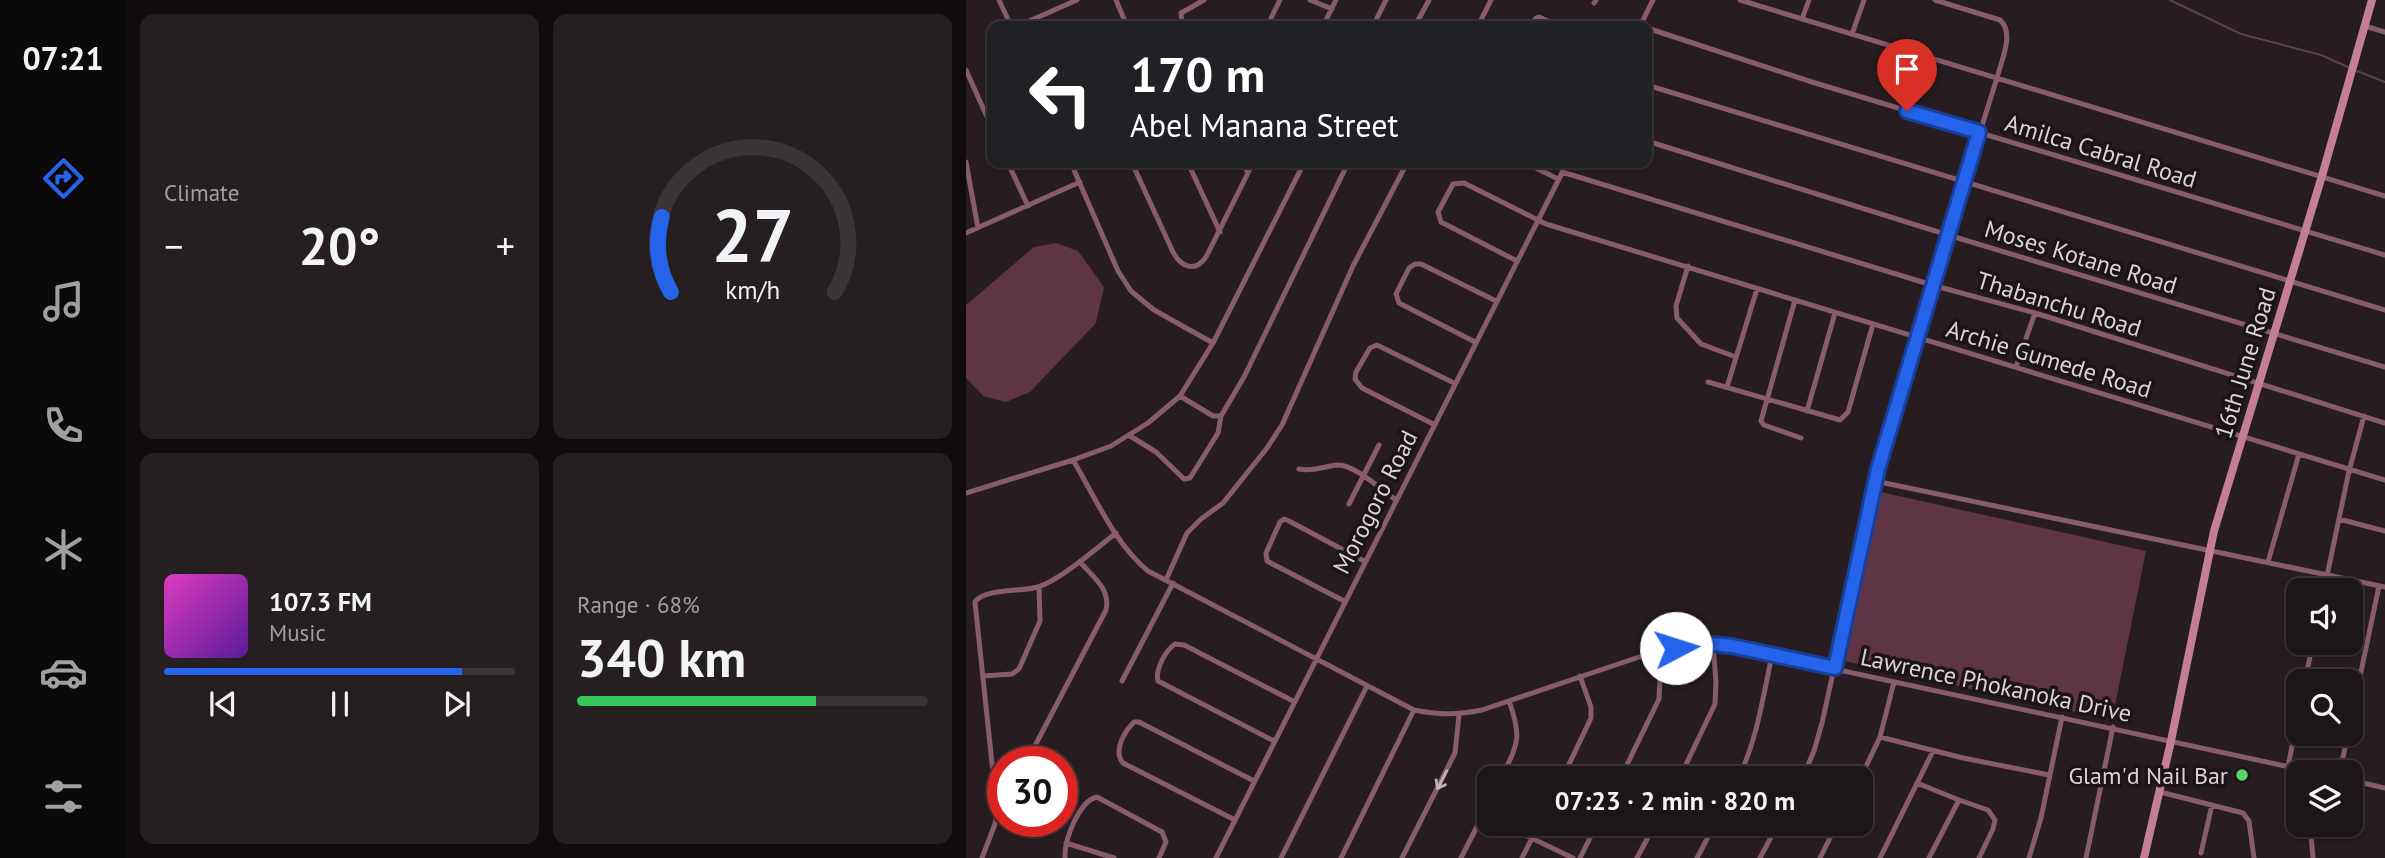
<!DOCTYPE html>
<meta charset="utf-8">
<style>
body{margin:0;font-family:"PT Sans",sans-serif;background:#251f21;color:#f1f3f6;height:100vh;display:flex;flex-direction:column;font-size:26px;white-space:nowrap}
*{box-sizing:border-box;margin:0}
p{font-size:23px;color:#a09fa2}
.icon{flex:none;width:38px;height:38px;fill:none;stroke:currentColor;stroke-width:2;stroke-linecap:round;stroke-linejoin:round}
.map{position:relative;flex:1;overflow:hidden}
.drawer{display:flex;flex-direction:column;gap:14px;padding:14px;background:#100c0d;width:840px}
.drawer>*{flex:none}
.top-card{position:absolute;left:21px;top:21px;width:665px;height:147px;border-radius:14px;box-shadow:0 2px 5px #0004,0 0 0 2px #3b3537;background:#202124;color:#fff;overflow:hidden}
.buttons{position:absolute;left:1320px;top:578px;display:grid;gap:14px}
.buttons a{display:grid;place-items:center;width:77px;height:77px;border-radius:14px;background:#1d1618;box-shadow:0 2px 5px #0004,0 0 0 2px #3b3537;font-size:35px}
.speed{position:absolute;left:21px;top:746px;display:flex;gap:14px;font-size:35px;font-weight:700;text-align:center}
.speed>*{display:grid;place-content:center;width:91px;height:91px;border-radius:50%;background:#1d1618;box-shadow:0 2px 5px #0004,0 0 0 2px #3b3537;line-height:1}
.speed .limit{border:10px solid #d22;background:#fff;color:#111}
.pin{position:absolute;display:grid;place-items:center;width:60px;height:60px;color:#fff;margin:-72px -30px;border-radius:50% 50% 50% 0;rotate:-45deg;box-shadow:0 0 7px #0007}
.pin .icon{rotate:45deg}
.me{position:absolute;width:77px;margin:-38px;rotate:85deg;stroke-linejoin:round;filter:drop-shadow(0 0 5px #0008)}
.turn{display:flex;align-items:center;gap:24px;height:147px;padding:0 28px;font-size:32px}
.turn .icon{width:91px;height:91px;stroke-width:2.5}
.turn b{display:block;font-size:49px;line-height:60px}
.big{font-size:52px;font-weight:800;line-height:1.1}
.drawer .card{flex:1;display:flex;flex-direction:column;justify-content:center;gap:10px;min-width:0;padding:0 24px;border-radius:14px;background:#251f21}
.drawer .dial{align-items:center;gap:0}
.dial svg{height:182px;overflow:visible;fill:none;stroke:#3b3537;stroke-width:7;stroke-linecap:round;text-anchor:middle}
.dial text{fill:#f1f3f6;stroke:none}
.song{display:flex;align-items:center;gap:21px}
.cover{width:84px;height:84px;border-radius:10px;background:linear-gradient(135deg,hsl(310 70% 55%),hsl(270 70% 35%))}
.played{height:7px;border-radius:4px;background:linear-gradient(90deg,#2563eb 85%,#3b3537 85%)}
.keys{display:flex;justify-content:space-around;direction:ltr}
.heat{display:flex;justify-content:space-between;align-items:center;font-size:38px;direction:ltr}
.charge{height:10px;border-radius:5px;background:linear-gradient(90deg,#34c759 68%,#3b3537 0)}
.drawer .tiles{flex:1;display:grid;gap:14px;grid-template-columns:repeat(2,1fr)}
.trip{position:absolute;left:511px;top:766px;width:396px;height:70px;border-radius:14px;background:#1d1618;box-shadow:0 2px 5px #0004,0 0 0 2px #3b3537;font-weight:800;line-height:70px;text-align:center}
main{display:flex;flex:1;min-height:0}
.tabs{display:flex;flex-direction:column;width:126px;justify-content:space-around;align-items:center;background:#0c090a;color:#a09fa2}
.tabs .icon{width:49px;height:49px}
.tabs .active{color:#2563eb}
.tabs b{font-size:32px;color:#f1f3f6}
.map>svg:first-child{display:block}
</style>
<main>
<nav class="tabs">
<b>07:21</b>
<svg class="icon active" aria-label="directions" viewBox="0 0 24 24"><path d="M12 3l9 9-9 9-9-9zM9 14v-3h6M13 9l2 2-2 2"/></svg>
<svg class="icon" aria-label="music" viewBox="0 0 24 24"><path d="M9 18V5l10-2v13"/><circle cx="6" cy="18" r="3"/><circle cx="16" cy="16" r="3"/></svg>
<svg class="icon" aria-label="phone" viewBox="0 0 24 24"><path d="M5 4h4l2 5-3 2q2 4 5 5l2-3 5 2v4C11 20 4 13 5 4z"/></svg>
<svg class="icon" aria-label="climate" viewBox="0 0 24 24"><path d="M12 3v18M4 7l16 10M4 17L20 7"/></svg>
<svg class="icon" aria-label="car" viewBox="0 0 24 24"><path d="M5 17H2v-5l4-1 3-4h7l3 4 3 1v5h-3M9 17h6M6 11h13"/><circle cx="7" cy="17" r="2"/><circle cx="17" cy="17" r="2"/></svg>
<svg class="icon" aria-label="filters" viewBox="0 0 24 24"><path d="M4 7h16M4 17h16"/><circle cx="9" cy="7" r="2"/><circle cx="15" cy="17" r="2"/></svg>
</nav>
<section class="drawer">
<div class="tiles">
<div class="card"><p>Climate</p>
<div class="heat"><a>−</a><b class="big">20°</b><a>+</a></div>
</div>
<div class="card dial"><svg viewBox="0 0 100 80">
<path d="M14 69A42 42 0 1 1 86 69"/>
<path d="M14 69A42 42 0 0 1 10 36" stroke="#2563eb"/>
<text x="50" y="56" font-size="32" font-weight="700">27</text>
<text x="50" y="72" font-size="11">km/h</text>
</svg></div>
<div class="card">
<div class="song"><i class="cover"></i><div><b>107.3 FM</b><p>Music</p></div></div>
<div class="played"></div>
<div class="keys"><svg class="icon" aria-label="previous" viewBox="0 0 24 24"><path d="M18 5L8 12l10 7zM5 5v14"/></svg><svg class="icon" aria-label="pause" viewBox="0 0 24 24"><path d="M8 5v14M16 5v14"/></svg><svg class="icon" aria-label="next" viewBox="0 0 24 24"><path d="M6 5l10 7-10 7zM19 5v14"/></svg></div>
</div>
<div class="card"><p>Range · 68%</p><b class="big">340 km</b><div class="charge"></div></div>
</div>
</section>
<div class="map">
<svg width="1419" height="858" viewBox="0 0 1419 858">
<rect width="100%" height="100%" fill="#271d20"/>
<path fill="#5f3545" d="M 90,243 L 112,251 L 138,287 L 130,323 L 64,392 L 40,402 L 17,396 L 0,378 L 0,305 L 68,247 Z
M 915,492 L 1180,551 L 1146,720 L 875,660 Z"/>
<g fill="none" stroke-linecap="round" stroke-linejoin="round">
<path stroke="#5c404b" stroke-width="2" d="M 1204,0 L 1275,34 L 1355,55 L 1382,67
M 1391,71 L 1419,82"/>
<path stroke="#885c6c" stroke-width="5" d="M 33,0 L 45,26
M 150,0 L 161,26
M 344,0 L 366,9
M 774,0 L 1419,196
M 628,3 L 630,0
M 836,19 L 843,0
M 52,26 L 111,0
M 216,26 L 215,13 L 238,0
M 301,26 L 314,0
M 357,26 L 370,0
M 407,26 L 420,0
M 449,26 L 463,0
M 512,26 L 525,0
M 565,26 L 570,18 L 573,17 L 593,26
M 674,26 L 687,0
M 1399,26 L 1419,32
M 681,28 L 846,82 L 1419,255
M 886,34 L 898,0
M 0,70 L 26,128
M 681,85 L 1419,310
M 681,141 L 982,235 L 1419,367
M 0,162 L 12,228
M 42,163 L 62,206
M 105,163 L 152,271 L 165,291 L 188,310 L 247,343
M 166,163 L 207,252 C 215,267 229,273 240,257 L 287,163
M 222,163 L 254,232
M 277,163 L 282,173
M 560,163 L 592,179
M 596,172 L 966,285 L 1069,313 L 1419,423
M 0,233 L 114,182
M 551,261 L 475,222 L 472,212 L 487,184 L 498,183 L 580,224 L 1419,480
M 722,266 L 710,306 L 711,318 L 735,344 L 770,357
M 829,300 L 795,421 L 798,425 L 835,438
M 509,342 L 433,303 L 430,294 L 443,268 L 449,264 L 455,264 L 530,301
M 1050,367 L 1069,313
M 742,382 L 874,420 L 882,412 L 907,324
M 761,387 L 791,289
M 214,396 L 247,416 L 255,416
M 841,411 L 869,313
M 467,424 L 396,388 L 389,379 L 390,372 L 404,348 L 411,345 L 488,383
M 164,436 L 190,452 L 218,479 L 224,478 L 252,433 L 255,416 L 278,377 L 382,163
M 107,460 C 129,497 149,544 182,571 L 448,710 C 472,715 491,715 516,710 L 682,654 L 710,647 L 757,645 L 1347,772
M 333,469 C 348,472 358,466 372,465 C 389,465 416,490 430,500
M 909,481 L 1419,587
M 0,493 L 107,460 L 145,446 L 182,423 L 214,396 L 247,343 L 338,163
M 383,504 L 413,445
M 1373,519 L 1419,531
M 1302,562 L 1333,454
M 200,580 L 221,533 L 235,519 L 257,503 L 301,448 L 316,425 L 387,266 L 441,163
M 1358,590 L 1383,471 L 1398,416
M 378,601 L 301,561 L 300,553 L 314,522 L 318,519 L 323,521 L 398,561
M 17,676 L 46,674 L 53,669 L 74,621 L 73,587
M 156,681 L 207,583
M 1339,681 L 1347,642
M 1384,724 L 1413,586
M 914,737 L 997,758 L 1083,775
M 308,741 L 192,681 C 189,670 199,651 209,644 L 218,645 L 327,701
M 61,761 L 140,610 C 145,589 126,576 114,562
M 1322,766 L 1332,718
M 1374,772 L 1382,733
M 535,779 C 551,744 557,740 543,701
M 596,779 L 625,718 L 625,707 L 614,676
M 654,779 L 693,699 L 694,678 L 690,651
M 713,779 L 749,704 L 750,682 L 747,644
M 772,779 C 791,740 797,697 806,655
M 836,779 L 848,751 L 856,723 L 912,469 L 966,285 L 1031,78 C 1035,61 1049,33 1034,20 L 969,0
M 894,779 L 914,737 L 928,682
M 1384,780 L 1419,788
M 951,783 L 993,800 L 963,858
M 1194,792 L 1277,813 L 1283,821 L 1288,858
M 993,800 L 1022,810 L 1029,820 L 1027,829 L 1013,858
M 269,820 L 157,763 C 147,751 158,732 168,722 L 173,722 L 288,781
M 536,824 L 607,858
M 1344,824 L 1347,858
M 100,843 L 148,858
M 1235,853 L 1246,805
M 16,858 L 29,824 L 31,811 L 9,602 C 18,588 56,592 72,587 C 94,580 131,548 150,533
M 99,858 C 98,840 113,801 131,797 L 196,832 L 200,842 L 193,858
M 250,858 L 601,163
M 315,858 L 401,686
M 375,858 L 448,710
M 436,858 L 489,753 L 493,715
M 495,858 L 523,803
M 556,858 L 573,824
M 614,858 L 631,824
M 671,858 L 689,824
M 731,858 L 749,824
M 794,858 L 812,824
M 854,858 L 871,824
M 914,858 L 967,751
M 1063,858 L 1075,818 L 1096,717
M 1120,858 L 1147,727"/>
<path stroke="#c47e97" stroke-width="8" d="M 1178,858 L 1205,741 L 1248,531 L 1356,176 L 1406,0"/>
</g>
<defs><path id="oneway-shaft" d="M-6 0H5M1.5-3L5.5 0L1.5 3" fill="none" stroke-width="1.6" stroke-linecap="round" stroke-linejoin="round" transform="scale(1.75)"/></defs>
<use stroke="#c2b0b6" href="#oneway-shaft" transform="translate(476 780) rotate(117)"/>
<g fill="none" stroke-linecap="round" stroke-linejoin="round">
<g stroke="#184099" stroke-width="18">
<path id="route" d="M 710,648 L 747,644 L 766,646 L 869,668 L 912,469 L 1013,132 L 941,111"/>
</g>
<use href="#route" stroke="#2563eb" stroke-width="12"/>
</g>
<circle fill="#5ad56e" stroke="#1d1417" stroke-width="2.5" cx="1276" cy="775" r="7"/>
<g text-anchor="middle" dominant-baseline="central" stroke-width="7" stroke-linejoin="round" paint-order="stroke">
<g font-size="24" fill="#dbd4d6" stroke="#1d1417">
<text transform="translate(1135 151) rotate(17)">Amilca Cabral Road</text>
<text transform="translate(1115 257) rotate(17)">Moses Kotane Road</text>
<text transform="translate(1093 304) rotate(17)">Thabanchu Road</text>
<text transform="translate(1083 359) rotate(17)">Archie Gumede Road</text>
<text transform="translate(1279 363) rotate(-73)">16th June Road</text>
<text transform="translate(409 502) rotate(-63)">Morogoro Road</text>
<text transform="translate(1030 685) rotate(12)">Lawrence Phokanoka Drive</text>
</g>
<g font-size="24" fill="#dbd4d6" stroke="#1d1417" text-anchor="end">
<text x="1262" y="775">Glam'd Nail Bar</text>
</g>
</g>
</svg>
<div class="buttons">
<a><svg class="icon" aria-label="sound" viewBox="0 0 24 24"><path d="M4 9h4l5-4v14l-5-4H4zM17 9q2 3 0 6"/></svg></a>
<a><svg class="icon" aria-label="search" viewBox="0 0 24 24"><circle cx="10" cy="10" r="6"/><path d="M15 15l6 6"/></svg></a>
<a><svg class="icon" aria-label="layers" viewBox="0 0 24 24"><path d="M12 4l9 5-9 5-9-5zM3 14l9 5 9-5"/></svg></a>
</div>
<div class="speed"><div class="limit">30</div></div>
<div class="pin" style="left:941px;top:111px;background:#d93025"><svg class="icon" aria-label="arrive" viewBox="0 0 24 24"><path d="M6 21V4h12l-3 4 3 4H6"/></svg></div>
<svg class="me" style="left:710px;top:648px" viewBox="-20 -20 40 40"><circle r="19" fill="#fff"/><path d="M0-13L10 11 0 6-10 11z" fill="#2563eb"/></svg>
<div class="trip">07:23 · 2 min · 820 m</div>
<div class="top-card">
<div class="turn"><svg class="icon" aria-label="left" viewBox="0 0 24 24"><path d="M17 20v-9H6M10 6l-5 5 5 5"/></svg><div><b>170 m</b>Abel Manana Street</div></div>
</div>
</div>
</main>
